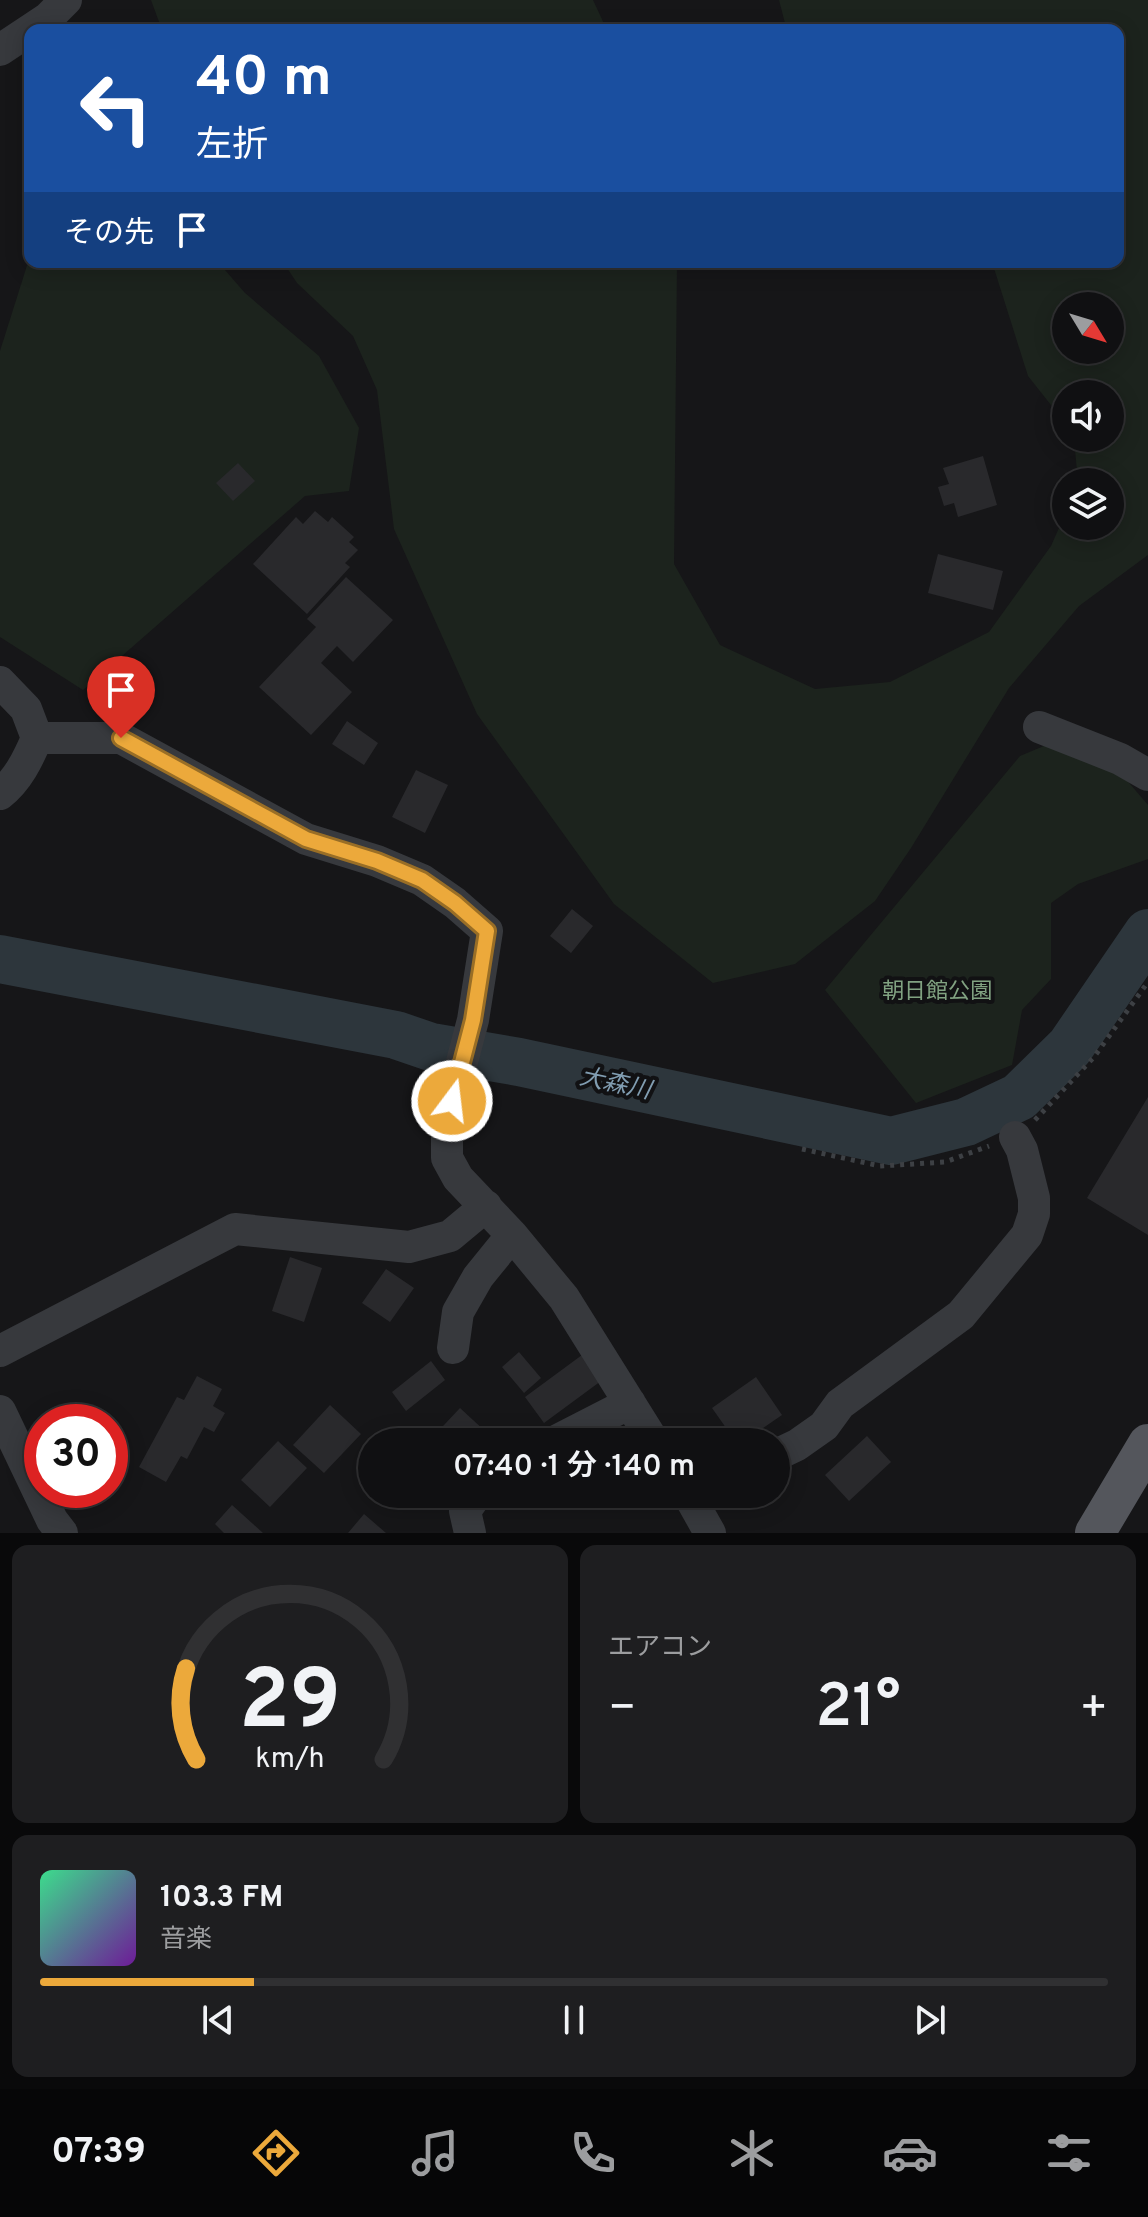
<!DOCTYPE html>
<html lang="ja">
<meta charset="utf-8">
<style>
body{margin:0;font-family:Overpass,"Noto Sans JP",sans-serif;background:#1e1e20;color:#f1f3f6;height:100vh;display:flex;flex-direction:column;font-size:30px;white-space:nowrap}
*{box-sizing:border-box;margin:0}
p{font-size:26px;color:#9c9d9f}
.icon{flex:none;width:44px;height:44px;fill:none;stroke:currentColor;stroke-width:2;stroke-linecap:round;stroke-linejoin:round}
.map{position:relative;height:1533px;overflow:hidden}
.panel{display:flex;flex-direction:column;gap:12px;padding:12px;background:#09090a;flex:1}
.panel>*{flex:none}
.banner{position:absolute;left:24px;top:24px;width:1100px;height:244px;border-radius:16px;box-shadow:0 4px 20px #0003,0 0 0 2px #303032;background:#1a4fa0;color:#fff;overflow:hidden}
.needle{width:52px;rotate:128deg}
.buttons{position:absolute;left:1052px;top:292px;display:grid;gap:16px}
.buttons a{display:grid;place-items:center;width:72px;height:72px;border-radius:50%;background:#101012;box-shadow:0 4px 20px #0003,0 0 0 2px #303032;font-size:40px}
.speed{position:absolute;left:24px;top:1404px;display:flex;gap:16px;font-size:40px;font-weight:700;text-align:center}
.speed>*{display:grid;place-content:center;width:104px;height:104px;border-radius:50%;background:#101012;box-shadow:0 4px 20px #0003,0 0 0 2px #303032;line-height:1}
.speed .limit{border:12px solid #d22;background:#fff;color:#111}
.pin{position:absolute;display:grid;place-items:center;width:68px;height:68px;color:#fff;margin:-82px -34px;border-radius:50% 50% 50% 0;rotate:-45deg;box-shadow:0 0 8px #0007}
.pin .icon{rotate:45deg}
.me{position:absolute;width:88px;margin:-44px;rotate:15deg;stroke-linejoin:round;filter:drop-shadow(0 0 6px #0008)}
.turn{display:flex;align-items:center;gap:28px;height:168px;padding:0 40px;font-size:36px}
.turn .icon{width:104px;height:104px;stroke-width:2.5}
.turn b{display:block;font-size:56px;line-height:68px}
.then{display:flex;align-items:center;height:76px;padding:0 40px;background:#0003;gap:16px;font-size:30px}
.big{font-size:60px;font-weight:600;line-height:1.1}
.panel .widget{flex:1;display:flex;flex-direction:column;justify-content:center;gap:12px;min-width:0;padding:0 28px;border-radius:16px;background:#1e1e20}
.panel .dial{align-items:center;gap:0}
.dial svg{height:208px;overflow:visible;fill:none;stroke:#303032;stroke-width:7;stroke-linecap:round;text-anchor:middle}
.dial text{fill:#f1f3f6;stroke:none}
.song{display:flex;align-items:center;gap:24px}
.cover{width:96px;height:96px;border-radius:12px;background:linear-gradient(135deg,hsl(150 70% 55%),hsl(280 70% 35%))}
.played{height:8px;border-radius:4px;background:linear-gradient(90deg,#eca93b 20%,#303032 20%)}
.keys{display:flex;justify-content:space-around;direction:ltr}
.heat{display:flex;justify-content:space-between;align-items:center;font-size:44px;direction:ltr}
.panel .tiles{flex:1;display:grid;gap:12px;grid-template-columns:1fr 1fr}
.widget:last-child{grid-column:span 2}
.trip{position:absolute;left:358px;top:1428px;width:432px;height:80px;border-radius:40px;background:#101012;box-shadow:0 4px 20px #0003,0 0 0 2px #303032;font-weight:600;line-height:80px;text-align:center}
.tab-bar{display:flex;height:128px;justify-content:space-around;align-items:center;background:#060607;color:#9c9d9f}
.tab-bar .icon{width:56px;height:56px}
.tab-bar .selected{color:#eca93b}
.tab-bar b{font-size:36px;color:#f1f3f6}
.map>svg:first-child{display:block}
</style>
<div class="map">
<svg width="1148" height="1533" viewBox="0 0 1148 1533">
<rect width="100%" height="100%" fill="#161618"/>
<path fill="#1c231d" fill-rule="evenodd" d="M 151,0 L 593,0 L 607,30 L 162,30 Z
M 779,0 L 1148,0 L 1148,555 L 1079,606 L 1009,688 L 911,848 L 875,901 L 795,964 L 713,983 L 614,904 L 477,714 L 394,529 L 377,390 L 353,336 L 297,283 L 283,262 L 677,262 L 674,564 L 720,645 L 815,689 L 890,682 L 989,632 L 1051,546 L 1066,512 L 1066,526 L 1110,526 L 1110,482 L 1078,482 L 1074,438 L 1110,438 L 1110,394 L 1066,394 L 1066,424 L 1028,376 L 992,262 L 1118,262 L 1118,30 L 795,30 L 786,27 ZM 1066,306 L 1110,306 L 1110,350 L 1066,350 Z
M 30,256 L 30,262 L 218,262 L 245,293 L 319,356 L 359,428 L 349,491 L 305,496 L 83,690 L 0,637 L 0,351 Z
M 1051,743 L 1118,770 L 1148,805 L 1148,859 L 1078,884 L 1051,903 L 1051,979 L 1022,1010 L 1012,1065 L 916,1103 L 825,990 L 1020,756 Z"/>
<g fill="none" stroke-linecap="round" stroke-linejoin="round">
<path stroke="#2d363c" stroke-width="48" d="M 0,959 L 396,1035 L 431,1047 L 519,1062 L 891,1141 L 966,1122 L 1019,1097 L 1070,1047 L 1148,933"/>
</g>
<path fill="#29292c" d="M 983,456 L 997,505 L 958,517 L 954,503 L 944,506 L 938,487 L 949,484 L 943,468 Z
M 238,463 L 255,481 L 233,501 L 216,483 Z
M 315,511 L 328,522 L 332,517 L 354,537 L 349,542 L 358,550 L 345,563 L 350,567 L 307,614 L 253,564 L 296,517 L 303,524 Z
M 938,554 L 1003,571 L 993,610 L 928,593 Z
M 346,577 L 393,620 L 353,662 L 337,646 L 321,663 L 352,692 L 311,735 L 259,687 L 316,627 L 307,619 Z
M 347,721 L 378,743 L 364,765 L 332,744 Z
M 416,770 L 448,785 L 425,833 L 392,817 Z
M 572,909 L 593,926 L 571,953 L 550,936 Z
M 1148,1097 L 1148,1235 L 1087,1198 Z
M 290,1257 L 322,1268 L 304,1322 L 272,1311 Z
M 386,1269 L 414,1288 L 390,1322 L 362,1303 Z
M 519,1352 L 541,1378 L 524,1393 L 502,1367 Z
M 582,1355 L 601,1381 L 544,1423 L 525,1397 Z
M 431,1361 L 445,1380 L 406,1411 L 392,1392 Z
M 197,1376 L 222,1389 L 213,1406 L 225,1413 L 214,1432 L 204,1427 L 187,1459 L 181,1456 L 166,1482 L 139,1467 L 177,1397 L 184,1400 Z
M 756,1377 L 782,1415 L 743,1442 L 736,1442 L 712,1408 Z
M 330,1405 L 361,1434 L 324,1473 L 293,1445 Z
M 460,1408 L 486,1432 L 477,1442 L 428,1442 Z
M 867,1436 L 891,1462 L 849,1501 L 825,1475 Z
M 278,1441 L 307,1468 L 270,1507 L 241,1480 Z
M 232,1505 L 263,1533 L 224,1533 L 215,1524 Z
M 364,1514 L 386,1533 L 348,1533 Z"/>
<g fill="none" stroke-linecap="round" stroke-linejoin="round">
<path stroke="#3d4044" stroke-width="5" stroke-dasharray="4 6" stroke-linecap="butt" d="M 1035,1120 L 1094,1057 L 1148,982
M 802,1149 L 880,1166 L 945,1162 L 989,1146"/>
<path stroke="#37393d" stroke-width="32" d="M 0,50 L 48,18 L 66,0
M 0,682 L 26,709 L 37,738 C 28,759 18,780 0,794
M 1039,727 L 1120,759 L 1148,775
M 37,738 L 121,738 L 306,839 L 377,861 L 422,880 L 455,903 L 487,931 L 473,1020 L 447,1119 L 447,1158 L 458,1178 L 512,1235 L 564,1298 L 654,1442
M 453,1348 L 458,1312 L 478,1277 L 512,1235
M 0,1351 L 235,1229 L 409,1247 L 450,1236 L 486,1206
M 0,1411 L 52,1520 L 62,1533
M 554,1442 L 630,1403
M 776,1455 L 797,1445 L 824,1426 L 840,1404 L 961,1315 L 1027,1235 L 1034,1214 L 1034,1198 L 1022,1150 L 1015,1137
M 688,1494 L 710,1533
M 470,1533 L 465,1511 L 477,1494"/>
<path stroke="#54565c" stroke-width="40" d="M 1095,1533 L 1148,1444"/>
</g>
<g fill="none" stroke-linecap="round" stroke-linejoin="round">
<g stroke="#996e26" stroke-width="20">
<path id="route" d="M 121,738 L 306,839 L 377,861 L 422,880 L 455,903 L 487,931 L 473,1020 L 452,1101"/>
</g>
<use href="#route" stroke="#eca93b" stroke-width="14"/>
</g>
<g text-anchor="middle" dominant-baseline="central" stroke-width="8" stroke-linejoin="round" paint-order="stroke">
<g font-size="22" fill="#81a281" stroke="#111113">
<text x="937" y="992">朝日館公園</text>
</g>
<g font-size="24" font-style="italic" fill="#819db1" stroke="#111113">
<text transform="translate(615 1085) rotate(12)">大森川</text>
</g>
</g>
</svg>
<div class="buttons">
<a><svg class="needle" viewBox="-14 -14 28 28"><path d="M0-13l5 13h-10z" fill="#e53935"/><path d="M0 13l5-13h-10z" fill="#9c9d9f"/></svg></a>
<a><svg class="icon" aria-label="sound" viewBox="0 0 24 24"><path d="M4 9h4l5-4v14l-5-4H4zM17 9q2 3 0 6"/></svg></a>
<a><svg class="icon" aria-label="layers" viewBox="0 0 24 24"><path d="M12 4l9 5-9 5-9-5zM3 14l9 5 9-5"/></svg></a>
</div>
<div class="speed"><div class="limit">30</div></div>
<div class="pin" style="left:121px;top:738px;background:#d93025"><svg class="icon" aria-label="arrive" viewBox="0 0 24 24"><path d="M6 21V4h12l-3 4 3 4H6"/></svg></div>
<svg class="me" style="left:452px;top:1101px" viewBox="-20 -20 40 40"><circle r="17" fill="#eca93b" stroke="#fff" stroke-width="3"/><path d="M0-11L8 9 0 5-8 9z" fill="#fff"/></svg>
<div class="trip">07:40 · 1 分 · 140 m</div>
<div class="banner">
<div class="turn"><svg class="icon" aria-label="left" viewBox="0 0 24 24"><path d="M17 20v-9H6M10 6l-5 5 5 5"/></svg><div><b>40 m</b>左折</div></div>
<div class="then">その先<svg class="icon" aria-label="arrive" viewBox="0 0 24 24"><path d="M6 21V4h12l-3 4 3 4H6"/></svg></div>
</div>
</div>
<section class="panel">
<div class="tiles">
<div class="widget dial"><svg viewBox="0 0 100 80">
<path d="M14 69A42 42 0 1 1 86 69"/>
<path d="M14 69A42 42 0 0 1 10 34" stroke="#eca93b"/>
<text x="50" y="56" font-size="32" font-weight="700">29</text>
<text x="50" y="72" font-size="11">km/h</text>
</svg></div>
<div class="widget"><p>エアコン</p>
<div class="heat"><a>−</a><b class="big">21°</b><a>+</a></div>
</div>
<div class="widget">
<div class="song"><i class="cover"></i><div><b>103.3 FM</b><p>音楽</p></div></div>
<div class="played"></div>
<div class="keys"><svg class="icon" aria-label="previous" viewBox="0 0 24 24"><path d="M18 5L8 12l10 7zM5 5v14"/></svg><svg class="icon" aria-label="pause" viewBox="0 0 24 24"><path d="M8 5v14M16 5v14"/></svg><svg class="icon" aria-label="next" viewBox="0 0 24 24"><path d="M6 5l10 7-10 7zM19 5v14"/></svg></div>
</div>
</div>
</section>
<nav class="tab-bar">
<b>07:39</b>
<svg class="icon selected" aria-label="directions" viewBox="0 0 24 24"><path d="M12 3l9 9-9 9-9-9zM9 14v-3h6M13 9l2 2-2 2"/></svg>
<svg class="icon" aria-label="music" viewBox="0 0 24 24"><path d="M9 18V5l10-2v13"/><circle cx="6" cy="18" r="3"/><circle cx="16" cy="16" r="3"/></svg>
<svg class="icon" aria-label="phone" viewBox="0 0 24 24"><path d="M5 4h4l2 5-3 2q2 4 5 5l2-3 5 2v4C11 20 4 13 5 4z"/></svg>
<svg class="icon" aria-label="climate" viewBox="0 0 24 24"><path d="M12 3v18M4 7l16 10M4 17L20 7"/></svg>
<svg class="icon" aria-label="car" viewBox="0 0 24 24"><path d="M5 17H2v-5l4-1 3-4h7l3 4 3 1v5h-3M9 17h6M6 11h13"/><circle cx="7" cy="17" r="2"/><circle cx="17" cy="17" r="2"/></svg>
<svg class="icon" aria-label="filters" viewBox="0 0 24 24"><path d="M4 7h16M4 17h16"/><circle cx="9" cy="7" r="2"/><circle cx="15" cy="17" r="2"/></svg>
</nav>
